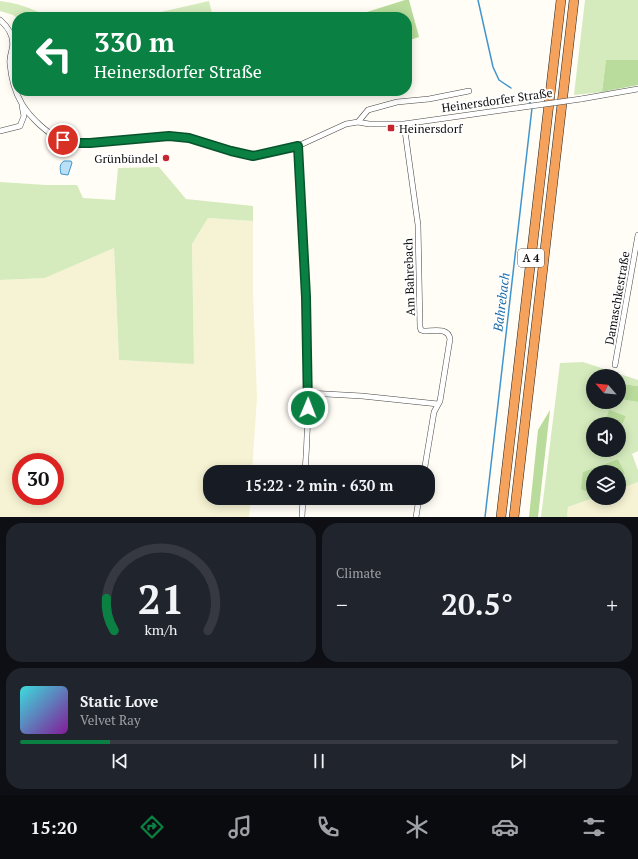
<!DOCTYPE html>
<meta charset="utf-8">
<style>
body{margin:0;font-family:"PT Serif",serif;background:#20242c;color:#f1f3f6;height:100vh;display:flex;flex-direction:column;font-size:15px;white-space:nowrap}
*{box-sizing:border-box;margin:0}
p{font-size:13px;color:#9ea1a6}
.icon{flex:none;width:22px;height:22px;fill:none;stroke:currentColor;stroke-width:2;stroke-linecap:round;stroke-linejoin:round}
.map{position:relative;height:517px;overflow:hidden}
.side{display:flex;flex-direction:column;gap:6px;padding:6px;background:#0d0f14;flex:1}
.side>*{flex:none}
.top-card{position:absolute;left:12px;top:12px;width:400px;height:84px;border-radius:16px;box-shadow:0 2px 10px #0003;background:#0b8043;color:#fff;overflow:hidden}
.needle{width:26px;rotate:297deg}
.fabs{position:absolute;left:586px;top:369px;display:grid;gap:8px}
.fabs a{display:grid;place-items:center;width:40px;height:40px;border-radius:50%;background:#171b24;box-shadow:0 2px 10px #0003;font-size:20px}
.speed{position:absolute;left:12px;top:453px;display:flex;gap:8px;font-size:20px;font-weight:700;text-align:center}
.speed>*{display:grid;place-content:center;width:52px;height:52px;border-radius:50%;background:#171b24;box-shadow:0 2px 10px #0003;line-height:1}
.speed .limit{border:6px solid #d22;background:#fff;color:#111}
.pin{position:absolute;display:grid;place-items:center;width:34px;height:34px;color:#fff;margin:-17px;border:2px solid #fff;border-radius:50%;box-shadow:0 1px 4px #0007}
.me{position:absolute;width:44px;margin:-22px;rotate:1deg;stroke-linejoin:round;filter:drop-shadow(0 0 3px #0008)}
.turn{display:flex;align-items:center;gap:14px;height:84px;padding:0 16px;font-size:18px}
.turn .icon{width:52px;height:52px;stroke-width:2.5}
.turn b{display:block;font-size:28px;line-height:34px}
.big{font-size:30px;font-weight:600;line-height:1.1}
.side .tile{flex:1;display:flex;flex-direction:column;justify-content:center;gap:6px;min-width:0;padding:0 14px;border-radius:16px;background:#20242c}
.side .dial{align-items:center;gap:0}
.dial svg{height:104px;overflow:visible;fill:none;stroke:#363941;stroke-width:7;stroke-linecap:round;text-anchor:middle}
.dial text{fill:#f1f3f6;stroke:none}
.song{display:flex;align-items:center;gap:12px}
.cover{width:48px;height:48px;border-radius:6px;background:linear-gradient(135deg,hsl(180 70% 55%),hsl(290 70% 35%))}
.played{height:4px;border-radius:2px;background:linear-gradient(90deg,#0b8043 15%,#363941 15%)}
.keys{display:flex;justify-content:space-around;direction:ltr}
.heat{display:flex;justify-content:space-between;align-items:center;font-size:22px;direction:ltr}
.side .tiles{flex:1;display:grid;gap:6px;grid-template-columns:1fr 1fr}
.tile:last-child{grid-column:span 2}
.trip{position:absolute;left:203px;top:465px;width:232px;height:40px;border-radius:16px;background:#171b24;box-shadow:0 2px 10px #0003;font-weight:600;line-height:40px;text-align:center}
.tab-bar{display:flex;height:64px;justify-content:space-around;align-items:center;background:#090b0e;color:#9ea1a6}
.tab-bar .icon{width:28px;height:28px}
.tab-bar .selected{color:#0b8043}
.tab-bar b{font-size:18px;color:#f1f3f6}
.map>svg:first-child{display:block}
</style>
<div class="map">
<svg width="638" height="517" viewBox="0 0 638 517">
<rect width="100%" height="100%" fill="#fffdf5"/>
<path fill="#f6f3d4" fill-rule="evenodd" d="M 208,218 L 253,221 L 253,292 L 257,398 L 252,472 L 210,472 L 210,498 L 251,498 L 249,517 L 0,517 L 0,280 L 45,278 L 114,248 L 119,360 L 194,363 L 192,244 ZM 21,462 L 55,462 L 55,496 L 21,496 Z
M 638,482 L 638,517 L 567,517 L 568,507 L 593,498 L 619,498 L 619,489 Z"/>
<path fill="#d5ebbd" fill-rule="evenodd" d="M 585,0 L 638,0 L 638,60 L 606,60 L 602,92 L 574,95 Z
M 0,1 C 18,3 33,9 49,17 L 17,17 L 17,18 L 13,15 L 0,11 Z
M 209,1 L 213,17 L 139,17 Z
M 159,167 L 186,199 L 253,206 L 253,221 L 208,218 L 192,244 L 194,364 L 119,360 L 114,248 L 45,278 L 0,280 L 0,182 L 46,185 L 77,185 L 83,198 L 115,200 L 118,168 Z
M 583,362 L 638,380 L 638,386 L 622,384 L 620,399 L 638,402 L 638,451 L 632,454 L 638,470 L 638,482 L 619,489 L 619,476 L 625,473 L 618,459 L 583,472 L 588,492 L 593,489 L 593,498 L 568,507 L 567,517 L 541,517 L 560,363 ZM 593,376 L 619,376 L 619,402 L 593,402 ZM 609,411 L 626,416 L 619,433 L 619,450 L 612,450 L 610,456 L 593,450 L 593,424 L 604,424 Z"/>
<path fill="#b9dc9c" d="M 405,0 L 409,0 L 419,37 L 407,41 L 407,17 L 351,17 Z
M 606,60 L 638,60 L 638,85 L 602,92 Z
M 622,384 L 638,386 L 638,402 L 620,399 Z
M 550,410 L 538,517 L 529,517 L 538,430 Z
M 609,410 L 626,416 L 619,433 L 619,424 L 604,424 Z
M 618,459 L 625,473 L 619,476 L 619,472 L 593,472 L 593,489 L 588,492 L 581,489 L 583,472 Z"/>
<path fill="#b9e0f7" stroke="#3f96cf" d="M 64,161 L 71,161 L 72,163 L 68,175 L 61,174 C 60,169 59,164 64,161 Z"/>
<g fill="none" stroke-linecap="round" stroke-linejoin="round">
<path stroke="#3f96cf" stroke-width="1.5" d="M 478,0 L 493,67 L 499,80 L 511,88
M 519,96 L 529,101 L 531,104
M 485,517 L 532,108"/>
<g stroke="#444" stroke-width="6">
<path id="street" d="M 0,20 C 8,27 15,37 12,49 C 11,54 9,59 10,64 C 11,77 15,92 22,104 C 30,117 48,135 63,140 C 71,143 81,143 90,143 L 169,136 L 189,138 L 231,151 L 253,156 L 298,146 L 346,124 L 358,122 L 369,124 L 404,124 L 517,108
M 581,99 L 638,89
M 358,122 L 368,110 L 397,102 L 429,99 L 469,91
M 404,124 L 418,225 L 420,327 L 421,330 L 424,331 C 434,331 448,327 450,339 L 440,401 L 434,412 L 424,472
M 0,131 L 20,126 L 24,116 L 22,106
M 298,146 C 304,255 313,364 305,472
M 615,365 L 638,235
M 308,393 L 362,396 L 438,404
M 302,517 L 303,498
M 416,517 L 419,498"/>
</g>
<g stroke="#222" stroke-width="10">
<path id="highway" d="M 501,517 L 561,0
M 514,517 L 574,0"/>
</g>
<use href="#street" stroke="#fff" stroke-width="5"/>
<use href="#highway" stroke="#f5a25d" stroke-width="9"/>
<g stroke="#444" stroke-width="6" stroke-linecap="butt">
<path id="street-bridge" d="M 517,108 L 581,99"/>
</g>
<use href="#street-bridge" stroke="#fff" stroke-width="5"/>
</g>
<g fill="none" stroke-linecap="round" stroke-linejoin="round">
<g stroke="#07532c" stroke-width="10">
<path id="route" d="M 63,140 L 77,143 L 90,143 L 169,136 L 189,138 L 231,151 L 253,156 L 298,146 L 306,297 L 308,408"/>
</g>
<use href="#route" stroke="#0b8043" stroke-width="7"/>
</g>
<g fill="#c4262e" stroke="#fff" stroke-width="1.5">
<rect x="387" y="124" width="8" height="8" rx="2"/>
<circle cx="166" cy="158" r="4"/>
</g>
<g text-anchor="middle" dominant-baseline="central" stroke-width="4" stroke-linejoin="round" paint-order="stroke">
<rect fill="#fff" stroke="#585858" stroke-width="1" x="518" y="249" width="26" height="18" rx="3"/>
<g font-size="11" font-weight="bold" fill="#111">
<text x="531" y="258">A 4</text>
</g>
<g font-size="12" fill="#111" stroke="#fff">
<text transform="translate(497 100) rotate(-8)">Heinersdorfer Straße</text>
<text transform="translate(409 277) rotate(-92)">Am Bahrebach</text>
<text transform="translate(617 298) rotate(-80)">Damaschkestraße</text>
</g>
<g font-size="12" fill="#111" stroke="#fff" text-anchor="start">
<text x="399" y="128">Heinersdorf</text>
<text x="158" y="158" text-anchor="end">Grünbündel</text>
</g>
<g font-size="13" font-style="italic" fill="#1768a6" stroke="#fff">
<text transform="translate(501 302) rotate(-83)">Bahrebach</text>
</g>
</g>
</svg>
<div class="fabs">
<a><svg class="needle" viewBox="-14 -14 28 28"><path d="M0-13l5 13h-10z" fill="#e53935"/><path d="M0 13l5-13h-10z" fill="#9ea1a6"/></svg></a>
<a><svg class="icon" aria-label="sound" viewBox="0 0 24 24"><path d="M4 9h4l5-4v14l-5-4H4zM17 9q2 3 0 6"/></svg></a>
<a><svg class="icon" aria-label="layers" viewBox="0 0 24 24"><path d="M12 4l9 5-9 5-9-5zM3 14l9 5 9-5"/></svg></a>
</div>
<div class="speed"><div class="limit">30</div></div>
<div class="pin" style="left:63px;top:140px;background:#d93025"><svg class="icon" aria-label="arrive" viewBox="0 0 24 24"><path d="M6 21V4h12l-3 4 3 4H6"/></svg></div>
<svg class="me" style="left:308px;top:408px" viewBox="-20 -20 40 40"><circle r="17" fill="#0b8043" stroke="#fff" stroke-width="3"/><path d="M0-11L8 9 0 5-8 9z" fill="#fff"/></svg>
<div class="trip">15:22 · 2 min · 630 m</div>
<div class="top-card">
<div class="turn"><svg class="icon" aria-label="left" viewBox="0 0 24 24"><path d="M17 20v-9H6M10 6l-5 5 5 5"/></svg><div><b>330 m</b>Heinersdorfer Straße</div></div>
</div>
</div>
<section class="side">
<div class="tiles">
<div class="tile dial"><svg viewBox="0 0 100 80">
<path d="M14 69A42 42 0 1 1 86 69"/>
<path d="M14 69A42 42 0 0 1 8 44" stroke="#0b8043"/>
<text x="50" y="56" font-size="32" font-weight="700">21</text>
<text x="50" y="72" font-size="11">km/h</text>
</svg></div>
<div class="tile"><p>Climate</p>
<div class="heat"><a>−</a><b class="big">20.5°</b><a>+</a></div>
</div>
<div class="tile">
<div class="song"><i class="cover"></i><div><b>Static Love</b><p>Velvet Ray</p></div></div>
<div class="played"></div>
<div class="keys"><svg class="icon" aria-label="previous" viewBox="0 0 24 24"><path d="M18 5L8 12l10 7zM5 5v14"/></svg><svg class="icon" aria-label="pause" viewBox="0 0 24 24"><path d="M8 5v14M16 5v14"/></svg><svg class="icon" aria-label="next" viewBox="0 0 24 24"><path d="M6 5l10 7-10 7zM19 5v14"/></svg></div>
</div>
</div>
</section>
<nav class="tab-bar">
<b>15:20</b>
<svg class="icon selected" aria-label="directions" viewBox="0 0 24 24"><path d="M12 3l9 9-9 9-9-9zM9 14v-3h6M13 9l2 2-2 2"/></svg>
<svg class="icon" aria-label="music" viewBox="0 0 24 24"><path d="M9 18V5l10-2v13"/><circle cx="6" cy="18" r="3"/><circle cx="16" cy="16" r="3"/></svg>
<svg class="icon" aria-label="phone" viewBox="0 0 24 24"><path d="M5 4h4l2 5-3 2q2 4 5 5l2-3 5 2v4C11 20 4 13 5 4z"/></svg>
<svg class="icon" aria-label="climate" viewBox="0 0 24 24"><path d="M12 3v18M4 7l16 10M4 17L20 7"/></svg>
<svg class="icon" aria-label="car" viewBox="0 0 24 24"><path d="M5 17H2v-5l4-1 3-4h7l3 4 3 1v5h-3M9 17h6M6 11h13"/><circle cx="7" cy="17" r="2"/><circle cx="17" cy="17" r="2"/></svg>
<svg class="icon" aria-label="filters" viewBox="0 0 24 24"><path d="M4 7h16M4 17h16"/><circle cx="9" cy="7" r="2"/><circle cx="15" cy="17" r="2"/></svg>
</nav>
